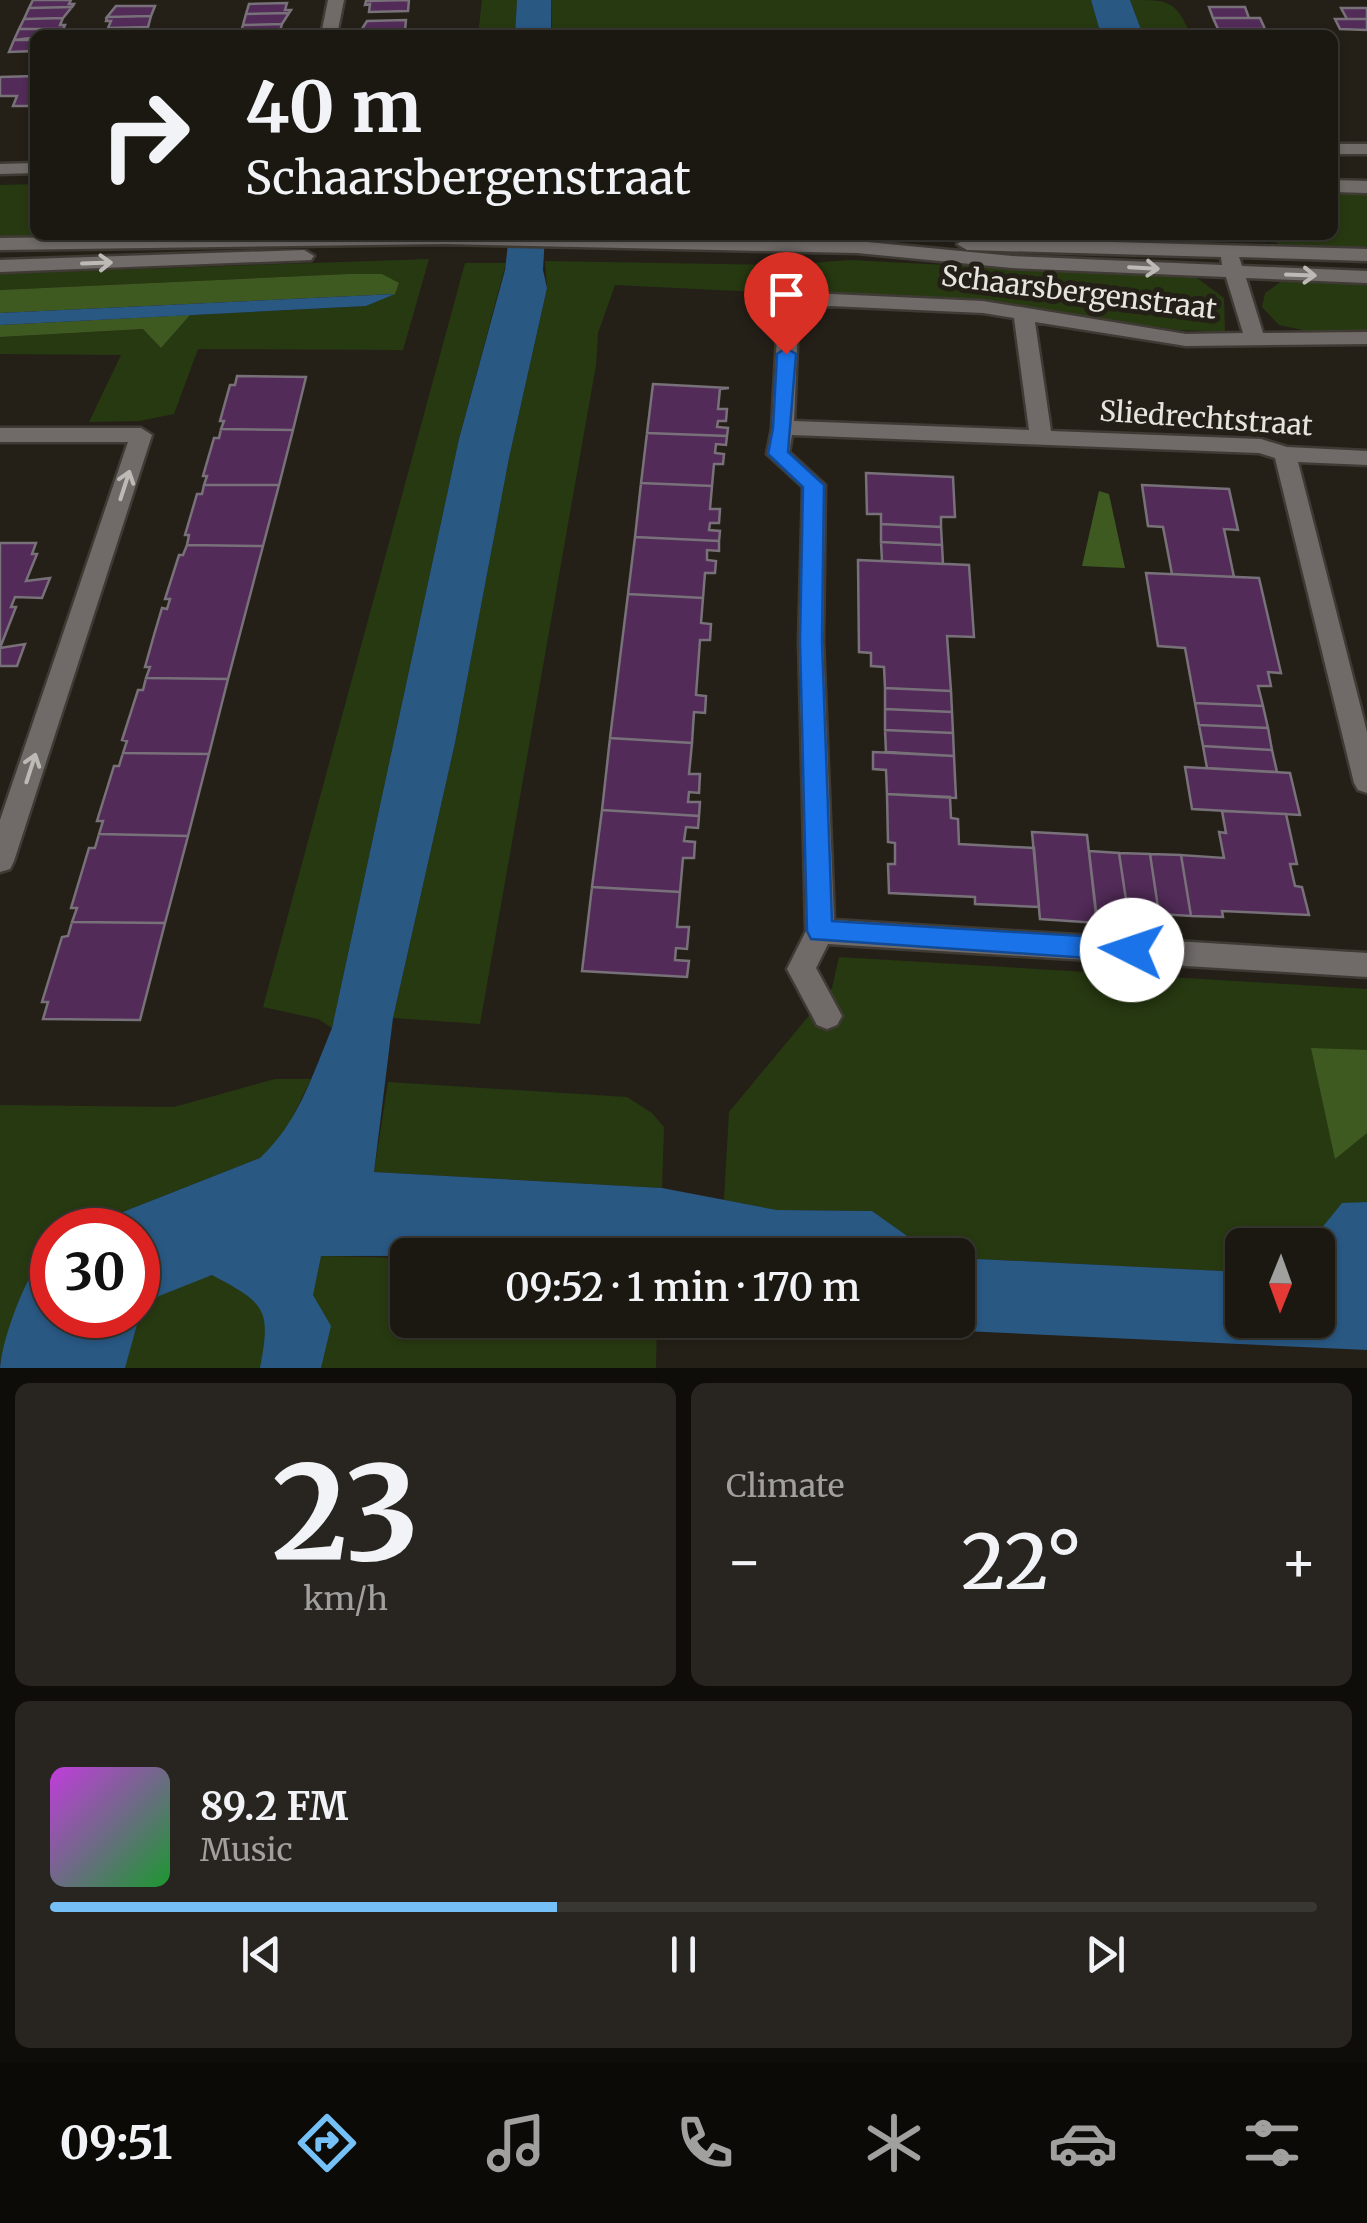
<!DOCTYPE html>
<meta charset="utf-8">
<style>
body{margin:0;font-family:Merriweather,serif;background:#282520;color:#f1f3f6;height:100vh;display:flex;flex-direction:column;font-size:38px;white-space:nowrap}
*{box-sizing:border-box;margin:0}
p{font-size:32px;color:#a0a09f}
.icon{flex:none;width:55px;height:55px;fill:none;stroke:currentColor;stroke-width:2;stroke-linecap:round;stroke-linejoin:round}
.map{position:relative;height:1368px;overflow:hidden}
.side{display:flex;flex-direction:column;gap:15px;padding:15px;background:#0f0d0a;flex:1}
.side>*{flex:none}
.hud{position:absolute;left:30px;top:30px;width:1308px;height:210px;border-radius:15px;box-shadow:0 2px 8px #0004,0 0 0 2px #393732;background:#1b1812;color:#f1f3f6;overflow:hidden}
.needle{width:65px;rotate:181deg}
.buttons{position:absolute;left:1225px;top:1228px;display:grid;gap:20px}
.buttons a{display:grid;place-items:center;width:110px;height:110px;border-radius:15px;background:#1b1812;box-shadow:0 2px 8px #0004,0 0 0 2px #393732;font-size:50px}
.speed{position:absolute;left:30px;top:1208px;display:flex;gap:20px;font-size:50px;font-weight:700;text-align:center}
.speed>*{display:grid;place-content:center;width:130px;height:130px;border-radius:50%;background:#1b1812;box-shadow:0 2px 8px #0004,0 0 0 2px #393732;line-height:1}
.speed .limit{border:15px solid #d22;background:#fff;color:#111}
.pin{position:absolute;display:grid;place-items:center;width:85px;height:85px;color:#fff;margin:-102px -42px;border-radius:50% 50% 50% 0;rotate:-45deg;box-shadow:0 0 10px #0007}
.pin .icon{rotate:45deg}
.me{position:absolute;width:110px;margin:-55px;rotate:274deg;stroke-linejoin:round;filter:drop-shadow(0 0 8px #0008)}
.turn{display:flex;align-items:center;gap:35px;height:210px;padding:0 50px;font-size:45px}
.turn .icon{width:130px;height:130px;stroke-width:2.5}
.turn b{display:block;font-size:70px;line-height:85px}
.big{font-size:75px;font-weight:600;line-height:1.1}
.side .card{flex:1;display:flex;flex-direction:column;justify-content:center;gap:15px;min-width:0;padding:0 35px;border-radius:15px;background:#282520}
.side .dial{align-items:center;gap:0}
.dial b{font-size:130px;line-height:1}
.song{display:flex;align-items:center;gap:30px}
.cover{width:120px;height:120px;border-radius:15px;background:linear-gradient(135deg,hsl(290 70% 55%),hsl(130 70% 35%))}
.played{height:10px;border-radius:5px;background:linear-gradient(90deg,#75c0f6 40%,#393732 40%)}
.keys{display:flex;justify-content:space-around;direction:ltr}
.heat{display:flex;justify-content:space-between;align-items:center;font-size:55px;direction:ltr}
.side .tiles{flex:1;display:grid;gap:15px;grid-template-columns:1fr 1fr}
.card:last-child{grid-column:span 2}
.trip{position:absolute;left:390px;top:1238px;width:585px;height:100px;border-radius:15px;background:#1b1812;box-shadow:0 2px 8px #0004,0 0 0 2px #393732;font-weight:600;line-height:100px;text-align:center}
.menu{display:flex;height:160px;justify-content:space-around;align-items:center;background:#0b0a07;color:#a0a09f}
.menu .icon{width:70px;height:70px}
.menu .active{color:#75c0f6}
.menu b{font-size:45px;color:#f1f3f6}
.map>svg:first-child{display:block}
</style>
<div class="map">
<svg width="1367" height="1368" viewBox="0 0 1367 1368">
<rect width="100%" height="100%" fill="#242018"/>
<path fill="#273911" d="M 482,0 L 517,0 L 515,35 L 478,35 Z
M 551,0 L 1091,0 L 1101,35 L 552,35 Z
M 1130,0 C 1170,0 1175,0 1191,35 L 1143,35 Z
M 35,184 L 35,235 L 167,235 L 0,240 L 0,185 Z
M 1333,193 L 1367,195 L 1367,249 L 1279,244 L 1258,235 L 1332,235 Z
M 858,235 L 1204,235 L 1192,242 Z
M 429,259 L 403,350 L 198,349 L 174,414 L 139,421 L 89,422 L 121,355 L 0,354 L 0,337 L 144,329 L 161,348 L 190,315 L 366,306 L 394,294 L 399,284 L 382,274 L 348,274 L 0,290 L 0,274 Z
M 850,260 L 1197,278 L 1224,298 L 1225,332 L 1179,330 L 983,303 L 615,285 L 598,333 L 596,365 L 480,1024 L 393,1018 L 455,743 L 509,458 L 547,288 L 545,261 L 784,265 Z
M 465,263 L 506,263 L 459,439 L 332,1028 L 318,1019 L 263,1007 Z
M 1283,280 L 1367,282 L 1367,330 L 1312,332 L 1279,325 L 1262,307 L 1265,293 Z
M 839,957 L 1367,989 L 1367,1202 L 1342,1204 L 1308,1245 L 1242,1245 L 1242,1272 L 958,1258 L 958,1255 L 934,1255 L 872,1211 L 777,1210 L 724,1200 L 729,1112 L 832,988 Z
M 275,1079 L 311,1079 L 283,1137 L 260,1158 L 77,1230 L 52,1230 L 52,1243 C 23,1274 13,1323 0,1362 L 0,1105 L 174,1107 Z
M 388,1082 L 627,1097 L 652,1113 L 664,1127 L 662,1188 L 374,1172 Z
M 321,1256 L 407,1258 L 408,1320 L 657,1320 L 656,1368 L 125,1368 C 129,1351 132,1321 143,1308 C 172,1274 276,1263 321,1256 Z"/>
<path fill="#3f5a21" d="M 348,274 L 382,274 L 399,283 L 395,294 L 0,313 L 0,290 Z
M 190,315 L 161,348 L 143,329 L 0,337 L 0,325 Z
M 1099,491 L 1109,494 L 1125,568 L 1082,566 Z
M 1311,1048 L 1367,1050 L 1367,1133 L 1335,1159 Z"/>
<path fill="#295883" d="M 517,0 L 551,0 L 551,28 L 576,35 L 515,35 Z
M 1091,0 L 1130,0 L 1143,35 L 1101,35 Z
M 509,235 L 545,235 L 543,270 L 547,288 L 509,458 L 455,743 L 393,1018 L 374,1172 L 662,1188 L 777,1210 L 872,1211 L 934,1255 L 321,1256 L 313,1295 L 331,1326 L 321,1368 L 260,1368 C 272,1307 264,1303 212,1275 L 159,1296 L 141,1310 L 125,1368 L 0,1368 C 3,1334 29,1267 52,1243 L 52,1315 L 138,1315 L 138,1230 L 77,1230 L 260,1158 C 298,1123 312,1076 332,1028 L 459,439 L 505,270 Z
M 395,294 L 366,306 L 0,325 L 0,313 Z
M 1367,1202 L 1367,1350 L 920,1329 L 888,1320 L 958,1320 L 958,1258 L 1242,1272 L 1242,1320 L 1318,1320 L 1318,1245 L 1308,1245 L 1342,1203 Z"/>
<path fill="#522b58" stroke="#787179" stroke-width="2.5" d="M 33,0 L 71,0 L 69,4 L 74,4 L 72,7 L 29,8 Z
M 409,0 L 408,11 L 369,12 L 370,4 L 365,5 L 366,1 Z
M 287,3 L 285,10 L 291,10 L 289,13 L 246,14 L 249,4 Z
M 116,6 L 155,6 L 151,16 L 107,17 Z
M 72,7 L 63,18 L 24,19 L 29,8 Z
M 1209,7 L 1245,7 L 1249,18 L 1213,18 Z
M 1341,8 L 1367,8 L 1367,19 L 1347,19 Z
M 289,13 L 282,24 L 243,25 L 246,14 Z
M 151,16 L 148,27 L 108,28 L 111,21 L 106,21 L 107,17 Z
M 63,18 L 60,25 L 65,25 L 63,29 L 19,29 L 24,19 Z
M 1213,18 L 1260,18 L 1265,29 L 1218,29 Z
M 1335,19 L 1367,19 L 1367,30 L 1340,29 Z
M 406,20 L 405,31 L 360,32 L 367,21 Z
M 282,24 L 280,31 L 285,31 L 284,35 L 240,35 L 243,25 Z
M 148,27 L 145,35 L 100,35 L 105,35 L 108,28 Z
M 19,29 L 63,29 L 56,35 L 14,40 Z
M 14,40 L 35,40 L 35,51 L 9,52 Z
M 35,76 L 35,106 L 13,106 L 17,96 L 0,96 L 0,77 Z
M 237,376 L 306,377 L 293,430 L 221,429 L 224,421 L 220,421 L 230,385 L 235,385 Z
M 653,384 L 729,388 L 720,389 L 718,409 L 727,409 L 726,421 L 718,421 L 717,427 L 728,428 L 727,436 L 647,433 Z
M 221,429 L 293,430 L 279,485 L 204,485 L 207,476 L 203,476 L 214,438 L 219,438 Z
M 647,433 L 727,436 L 726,445 L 716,444 L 715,453 L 724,454 L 723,464 L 714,464 L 712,486 L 641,483 Z
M 866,473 L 953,477 L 955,517 L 941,517 L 941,527 L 881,524 L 881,514 L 867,514 Z
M 641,483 L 712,486 L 710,509 L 720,509 L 719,523 L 710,523 L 709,530 L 720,531 L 719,541 L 635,537 Z
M 204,485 L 279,485 L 263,546 L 187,545 L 189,535 L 185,535 L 197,494 L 202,494 Z
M 1142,485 L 1229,489 L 1238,530 L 1224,529 L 1234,577 L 1172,574 L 1163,527 L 1148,526 Z
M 881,524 L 941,527 L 942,545 L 881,542 Z
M 635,537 L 719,541 L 719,551 L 707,550 L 707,560 L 716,561 L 715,573 L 705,573 L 703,598 L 628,594 Z
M 881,542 L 942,545 L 943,564 L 882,561 Z
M 0,543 L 36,543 L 32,554 L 37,554 L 26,581 L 50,578 L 42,598 L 15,597 L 11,607 L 16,607 L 0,648 L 25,644 L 17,666 L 0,666 Z
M 187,545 L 263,546 L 228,679 L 146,678 L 150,667 L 145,667 L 154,635 L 162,608 L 167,609 L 170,599 L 165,599 L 179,555 L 183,555 Z
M 858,560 L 969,565 L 974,637 L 947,636 L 951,691 L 885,688 L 884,667 L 871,666 L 871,653 L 859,652 Z
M 1146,573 L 1259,578 L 1281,673 L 1268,672 L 1271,686 L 1258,686 L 1263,706 L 1195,703 L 1185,648 L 1158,646 Z
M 628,594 L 703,598 L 701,623 L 711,624 L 710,640 L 700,640 L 696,695 L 706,696 L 705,713 L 694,712 L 692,743 L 610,738 Z
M 146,678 L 228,679 L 209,754 L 123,753 L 127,741 L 122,740 L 138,690 L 143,690 Z
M 885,688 L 951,691 L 952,712 L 885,709 Z
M 1195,703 L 1263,706 L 1268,728 L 1199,725 Z
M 885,709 L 952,712 L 953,733 L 885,730 Z
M 1199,725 L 1268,728 L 1272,750 L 1203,746 Z
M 885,730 L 953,733 L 954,756 L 886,752 Z
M 610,738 L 692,743 L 689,774 L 700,774 L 699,793 L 689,792 L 688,802 L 700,802 L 699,816 L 602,810 Z
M 1203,746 L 1272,750 L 1277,772 L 1207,768 Z
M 873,752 L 954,756 L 956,798 L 887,794 L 886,770 L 873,769 Z
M 123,753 L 209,754 L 188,836 L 99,834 L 103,821 L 97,821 L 114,766 L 119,766 Z
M 1185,767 L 1290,773 L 1300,815 L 1192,809 Z
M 887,794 L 950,797 L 951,818 L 958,819 L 959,844 L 1034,848 L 1039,907 L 975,904 L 975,897 L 889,893 L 888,864 L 895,864 L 895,843 L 888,842 Z
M 602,810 L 699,816 L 698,828 L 686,827 L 684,841 L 695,842 L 694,858 L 683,858 L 680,892 L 592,887 Z
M 1222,811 L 1286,814 L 1297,864 L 1290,864 L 1295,886 L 1302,887 L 1309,915 L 1222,911 L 1223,917 L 1191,916 L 1181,855 L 1224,858 L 1219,832 L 1226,833 Z
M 1032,832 L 1087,835 L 1097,923 L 1040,919 Z
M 99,834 L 188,836 L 165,923 L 72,922 L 77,908 L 71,908 L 89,848 L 95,848 Z
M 1089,851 L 1119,853 L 1128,913 L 1096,911 Z
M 1119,853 L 1150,854 L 1159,914 L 1128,913 Z
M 1150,854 L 1181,855 L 1191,916 L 1159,914 Z
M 592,887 L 680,892 L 677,927 L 689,927 L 687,949 L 676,948 L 675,960 L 689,961 L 687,977 L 582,971 Z
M 72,922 L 165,923 L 140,1020 L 43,1019 L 48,1002 L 42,1002 L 62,937 L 68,936 Z"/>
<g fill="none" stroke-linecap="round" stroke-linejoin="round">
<g stroke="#3f3b34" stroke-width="5">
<path id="minor" d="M 328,0 L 344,0 L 337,35 L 321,35 Z
M 1332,144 L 1367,144 L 1367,154 L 1332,154 Z
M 35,163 L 35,173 L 0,174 L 0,164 Z
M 1332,180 L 1367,181 L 1367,193 L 1332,192 Z
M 242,235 L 760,237 L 857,241 L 1012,256 L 1222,265 L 1221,257 L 967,250 L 957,244 L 967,238 L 1367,249 L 1367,261 L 1239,257 L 1242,266 L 1367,271 L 1367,283 L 1246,278 L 1263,333 L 1367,332 L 1367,344 L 1186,346 L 1035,322 L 1051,431 L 1261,439 L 1287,447 L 1367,451 L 1367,465 L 1298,462 L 1367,732 L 1367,793 L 1358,790 L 1354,783 L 1275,458 L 1259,453 L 792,435 L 789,452 L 825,485 L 823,641 L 834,920 L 1367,953 L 1367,977 L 828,944 L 816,968 L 842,1016 L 837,1025 L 827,1029 L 817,1025 L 787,969 L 806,931 L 799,641 L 803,487 L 767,454 L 772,428 L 778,318 L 797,299 L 831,294 L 983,301 L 1186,334 L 1243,333 L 1226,277 L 1012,268 L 857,253 L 445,244 L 0,250 L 0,238 ZM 831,306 L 983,313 L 1014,318 L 1029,430 L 794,421 L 798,320 L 810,308 Z
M 304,250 L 314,256 L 311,260 L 0,272 L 0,260 Z
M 0,428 L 141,428 L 152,435 L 14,861 L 10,869 L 0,872 L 0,820 L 128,442 L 0,442 Z"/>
</g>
<use href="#minor" fill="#706b69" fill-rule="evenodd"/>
</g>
<defs><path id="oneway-shaft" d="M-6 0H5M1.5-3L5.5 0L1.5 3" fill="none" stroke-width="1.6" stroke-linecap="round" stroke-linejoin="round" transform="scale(2.5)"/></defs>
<g stroke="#bdbab6">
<use href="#oneway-shaft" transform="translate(97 263) rotate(-2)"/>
<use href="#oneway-shaft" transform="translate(1144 268) rotate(3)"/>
<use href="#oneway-shaft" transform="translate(1301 275) rotate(2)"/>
<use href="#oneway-shaft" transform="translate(125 485) rotate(-72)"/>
<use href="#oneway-shaft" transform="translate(31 768) rotate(-72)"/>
</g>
<path fill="#1a73e8" stroke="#114b97" stroke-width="2.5" d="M 786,348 L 796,354 L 788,452 L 824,485 L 822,641 L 832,921 L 1132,939 L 1142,942 L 1145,950 L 1142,958 L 1132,961 L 811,939 L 807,931 L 800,641 L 803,487 L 768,454 L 773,428 L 777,354 Z"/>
<g text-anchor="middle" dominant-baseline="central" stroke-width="10" stroke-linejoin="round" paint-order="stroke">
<g font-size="28" fill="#e7e4df" stroke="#242018">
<text transform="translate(1079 292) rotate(7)">Schaarsbergenstraat</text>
<text transform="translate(1206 418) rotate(4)">Sliedrechtstraat</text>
</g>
</g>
</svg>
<div class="buttons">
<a><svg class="needle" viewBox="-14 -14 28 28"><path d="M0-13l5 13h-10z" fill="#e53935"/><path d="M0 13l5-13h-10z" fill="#a0a09f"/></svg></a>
</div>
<div class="speed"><div class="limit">30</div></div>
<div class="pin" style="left:786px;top:354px;background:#d93025"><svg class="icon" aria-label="arrive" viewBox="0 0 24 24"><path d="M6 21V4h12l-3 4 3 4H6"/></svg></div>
<svg class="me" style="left:1132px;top:950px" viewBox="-20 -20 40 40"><circle r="19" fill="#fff"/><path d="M0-13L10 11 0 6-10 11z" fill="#1a73e8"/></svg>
<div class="trip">09:52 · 1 min · 170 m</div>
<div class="hud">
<div class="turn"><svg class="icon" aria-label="right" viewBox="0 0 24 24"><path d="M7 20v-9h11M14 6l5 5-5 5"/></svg><div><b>40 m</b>Schaarsbergenstraat</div></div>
</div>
</div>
<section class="side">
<div class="tiles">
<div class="card dial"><b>23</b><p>km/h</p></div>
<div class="card"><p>Climate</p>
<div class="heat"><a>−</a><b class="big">22°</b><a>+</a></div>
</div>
<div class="card">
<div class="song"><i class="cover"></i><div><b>89.2 FM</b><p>Music</p></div></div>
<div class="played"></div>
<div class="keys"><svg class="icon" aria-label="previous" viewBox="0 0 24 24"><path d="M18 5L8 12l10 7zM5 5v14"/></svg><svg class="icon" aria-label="pause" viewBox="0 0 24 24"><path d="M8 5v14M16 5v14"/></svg><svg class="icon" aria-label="next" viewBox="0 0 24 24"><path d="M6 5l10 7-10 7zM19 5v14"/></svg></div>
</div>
</div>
</section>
<nav class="menu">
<b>09:51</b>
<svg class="icon active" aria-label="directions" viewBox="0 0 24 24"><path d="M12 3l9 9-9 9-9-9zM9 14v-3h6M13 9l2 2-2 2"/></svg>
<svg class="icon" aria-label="music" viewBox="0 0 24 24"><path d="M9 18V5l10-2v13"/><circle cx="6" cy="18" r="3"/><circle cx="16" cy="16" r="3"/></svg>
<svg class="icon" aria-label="phone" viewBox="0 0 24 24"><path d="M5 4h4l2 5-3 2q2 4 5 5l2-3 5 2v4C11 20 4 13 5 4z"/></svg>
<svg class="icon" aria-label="climate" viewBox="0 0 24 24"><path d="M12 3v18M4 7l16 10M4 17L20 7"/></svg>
<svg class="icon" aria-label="car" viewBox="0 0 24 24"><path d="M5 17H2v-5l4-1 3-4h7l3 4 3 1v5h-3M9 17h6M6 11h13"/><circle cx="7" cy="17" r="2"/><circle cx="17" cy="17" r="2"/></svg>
<svg class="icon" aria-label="filters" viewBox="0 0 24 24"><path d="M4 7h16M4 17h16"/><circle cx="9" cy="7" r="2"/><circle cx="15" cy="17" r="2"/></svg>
</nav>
